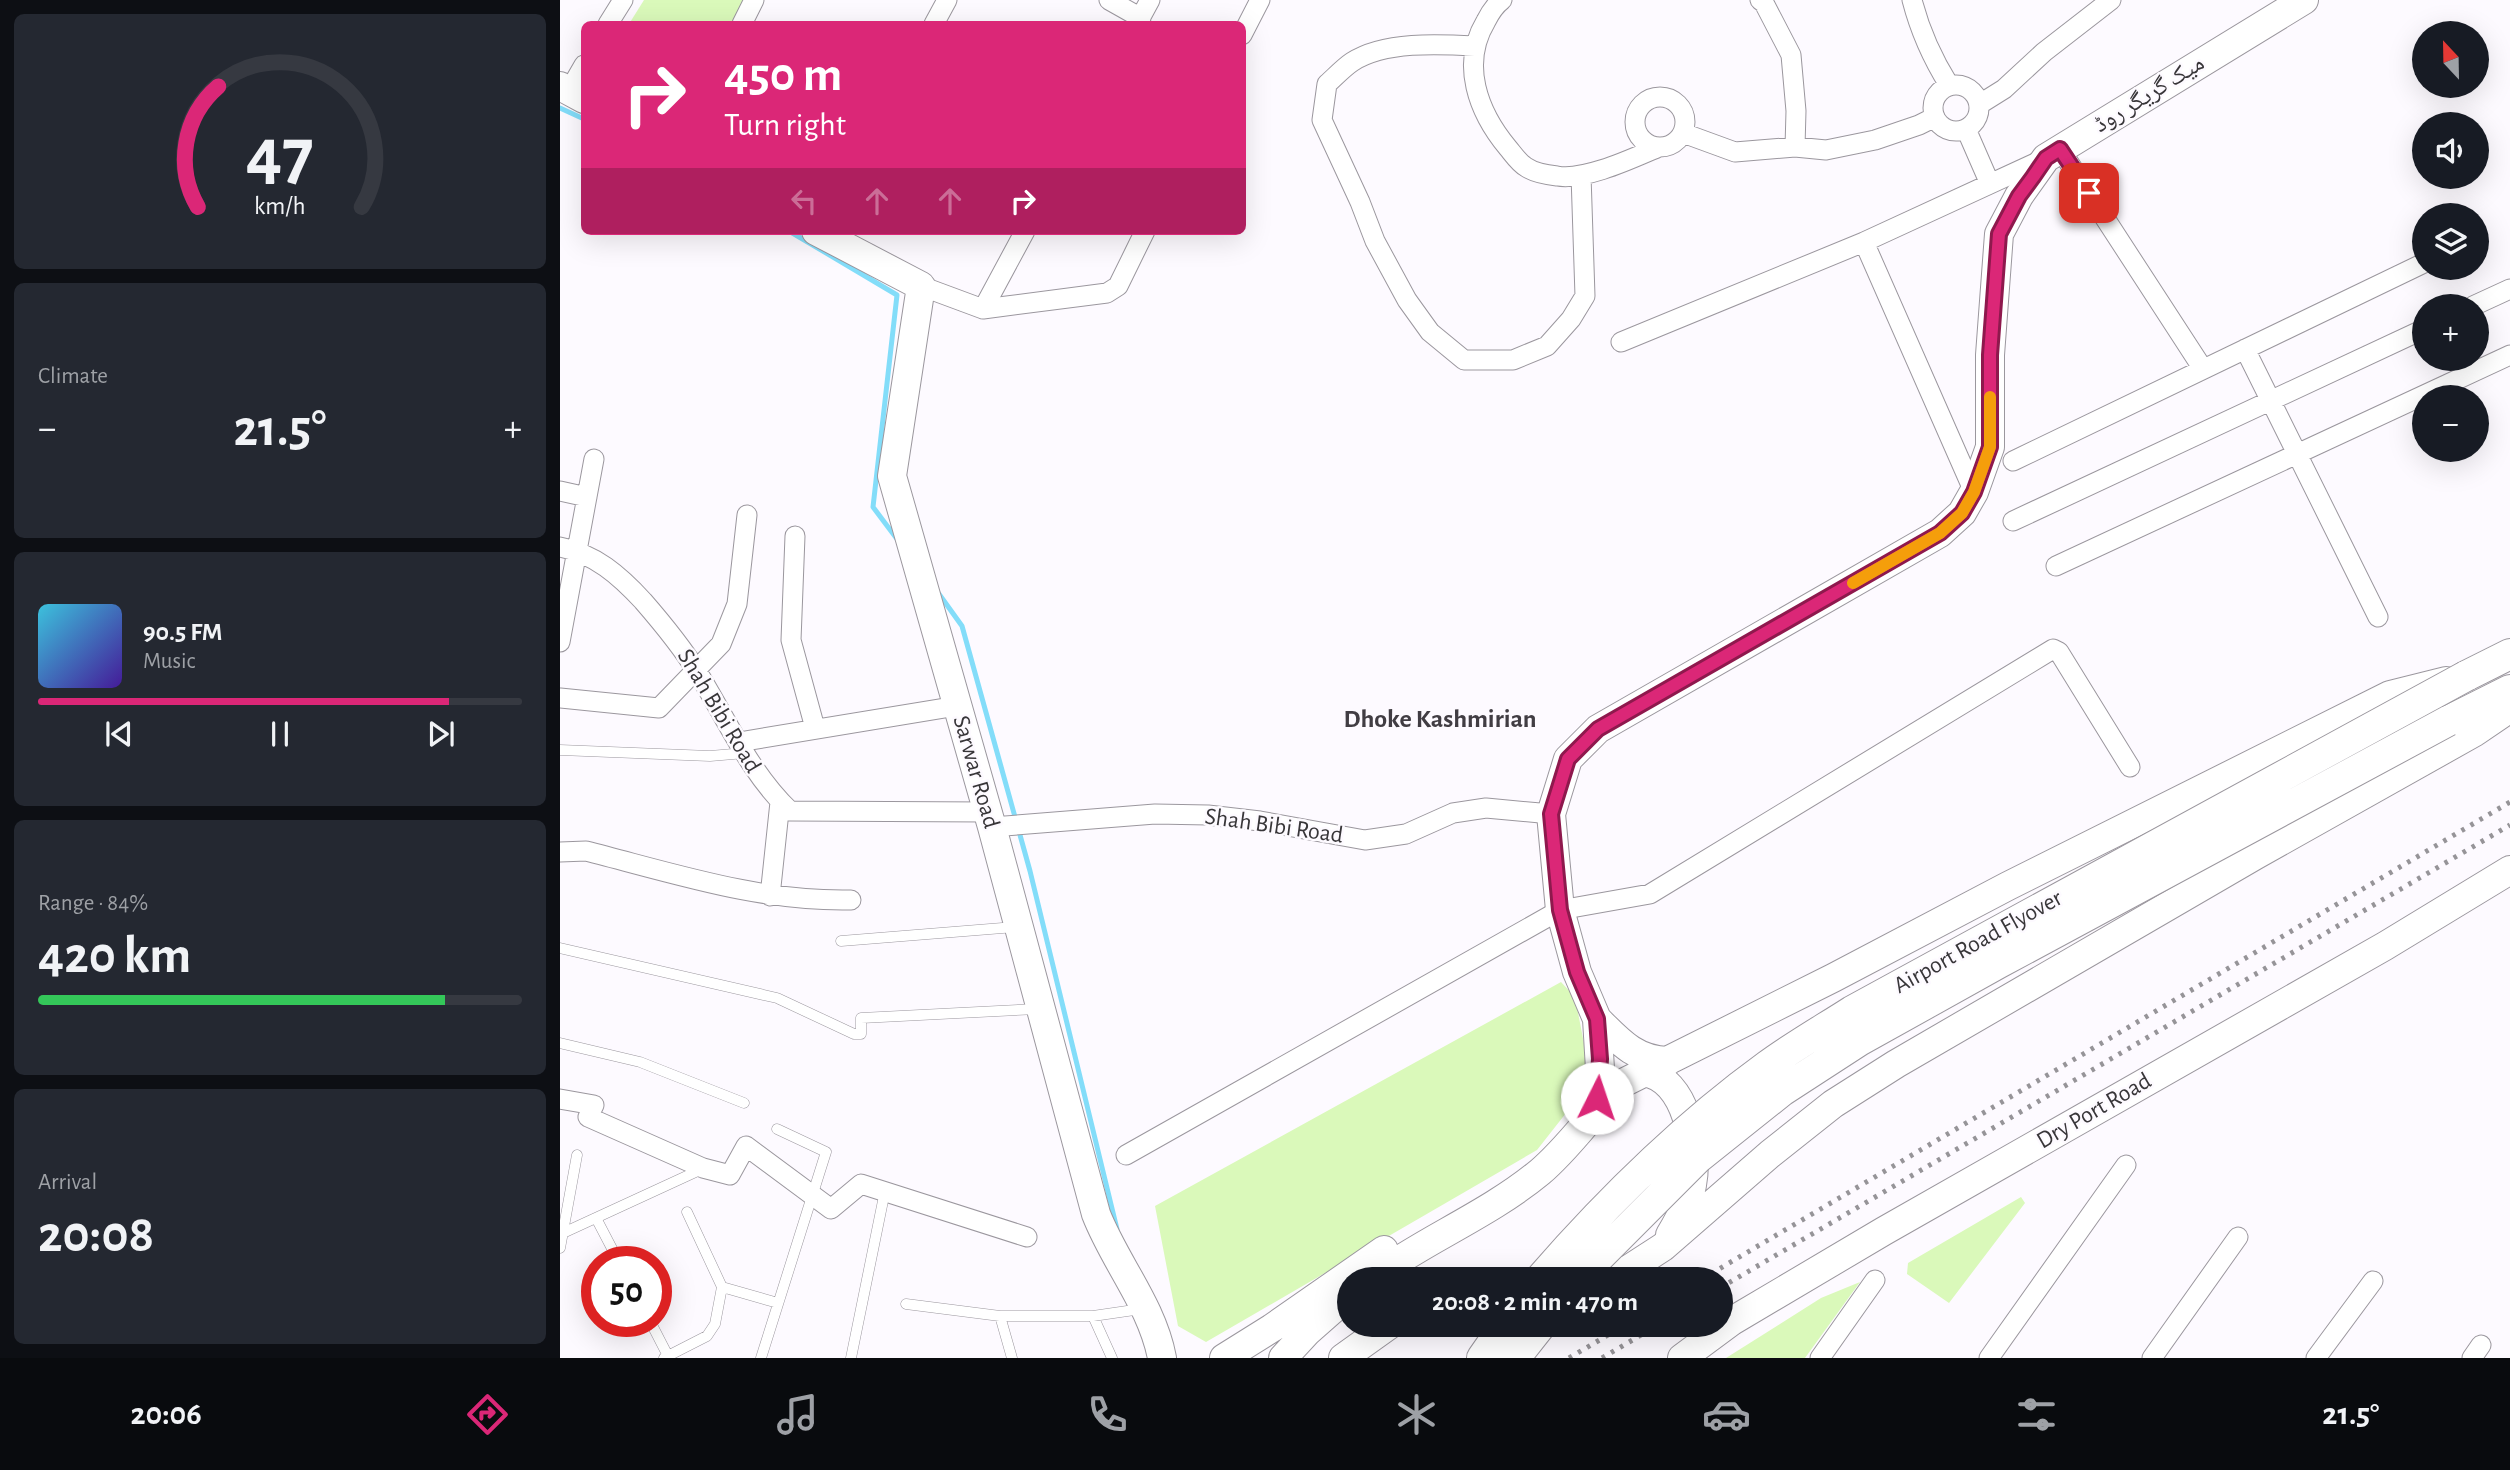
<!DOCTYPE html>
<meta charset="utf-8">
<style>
body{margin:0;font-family:"Alegreya Sans","Noto Naskh Arabic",sans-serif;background:#242831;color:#f1f3f6;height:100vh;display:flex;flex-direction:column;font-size:26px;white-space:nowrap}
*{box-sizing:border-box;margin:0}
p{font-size:23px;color:#9ea1a6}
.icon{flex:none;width:38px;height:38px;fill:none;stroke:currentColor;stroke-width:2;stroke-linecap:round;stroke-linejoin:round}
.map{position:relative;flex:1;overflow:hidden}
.drawer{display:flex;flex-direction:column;gap:14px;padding:14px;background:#0d0f14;width:560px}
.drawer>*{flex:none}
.banner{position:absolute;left:21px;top:21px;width:665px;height:214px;border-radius:10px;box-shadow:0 7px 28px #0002;background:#db2777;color:#fff;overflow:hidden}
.needle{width:46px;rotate:338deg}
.controls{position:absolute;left:1852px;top:21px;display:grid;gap:14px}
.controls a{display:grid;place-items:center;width:77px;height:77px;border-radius:50%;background:#171b24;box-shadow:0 7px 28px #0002;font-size:35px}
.speed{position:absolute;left:21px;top:1246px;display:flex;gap:14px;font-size:35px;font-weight:700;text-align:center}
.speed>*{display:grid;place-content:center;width:91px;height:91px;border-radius:50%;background:#171b24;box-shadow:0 7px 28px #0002;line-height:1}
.speed .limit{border:10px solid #d22;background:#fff;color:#111}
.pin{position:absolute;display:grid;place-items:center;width:60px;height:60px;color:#fff;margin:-30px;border-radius:14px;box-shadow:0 4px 10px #0006}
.me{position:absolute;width:77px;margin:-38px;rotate:4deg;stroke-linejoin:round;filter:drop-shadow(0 0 5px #0008)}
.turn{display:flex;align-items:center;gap:24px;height:147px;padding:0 28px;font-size:32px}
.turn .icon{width:91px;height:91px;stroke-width:2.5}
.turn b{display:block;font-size:49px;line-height:60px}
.lanes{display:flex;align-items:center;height:66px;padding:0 28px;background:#0003;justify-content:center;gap:35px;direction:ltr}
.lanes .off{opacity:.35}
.big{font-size:52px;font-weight:700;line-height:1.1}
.drawer .card{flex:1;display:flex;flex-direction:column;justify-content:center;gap:10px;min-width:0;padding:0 24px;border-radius:10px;background:#242831}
.drawer .dial{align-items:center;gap:0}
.dial svg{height:182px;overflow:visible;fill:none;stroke:#363941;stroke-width:7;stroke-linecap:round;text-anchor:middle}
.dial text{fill:#f1f3f6;stroke:none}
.song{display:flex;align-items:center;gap:21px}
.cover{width:84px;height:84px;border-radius:10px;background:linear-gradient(135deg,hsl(190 70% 55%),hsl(260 70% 35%))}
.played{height:7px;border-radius:4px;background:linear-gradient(90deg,#db2777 85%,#363941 85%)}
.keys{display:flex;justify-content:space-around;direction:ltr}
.heat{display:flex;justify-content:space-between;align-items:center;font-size:38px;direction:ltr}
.charge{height:10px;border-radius:5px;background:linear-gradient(90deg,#34c759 84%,#363941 0)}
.trip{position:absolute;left:777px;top:1267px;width:396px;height:70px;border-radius:35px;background:#171b24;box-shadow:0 7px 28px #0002;font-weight:700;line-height:70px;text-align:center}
.tab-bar{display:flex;height:112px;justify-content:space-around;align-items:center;background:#090b0e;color:#9ea1a6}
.tab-bar .icon{width:49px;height:49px}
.tab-bar .selected{color:#db2777}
.tab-bar b{font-size:32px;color:#f1f3f6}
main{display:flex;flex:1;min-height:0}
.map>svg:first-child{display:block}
</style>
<main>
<section class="drawer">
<div class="card dial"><svg viewBox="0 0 100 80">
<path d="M14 69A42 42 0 1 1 86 69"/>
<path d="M14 69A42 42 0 0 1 23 16" stroke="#db2777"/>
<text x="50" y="56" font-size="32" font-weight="700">47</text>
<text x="50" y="72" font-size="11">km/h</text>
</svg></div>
<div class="card"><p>Climate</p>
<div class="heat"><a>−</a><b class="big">21.5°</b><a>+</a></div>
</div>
<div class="card">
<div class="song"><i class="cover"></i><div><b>90.5 FM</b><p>Music</p></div></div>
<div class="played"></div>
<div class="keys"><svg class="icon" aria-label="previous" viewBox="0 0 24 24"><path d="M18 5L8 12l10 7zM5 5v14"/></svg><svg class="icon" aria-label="pause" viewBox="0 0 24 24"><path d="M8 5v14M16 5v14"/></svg><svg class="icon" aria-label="next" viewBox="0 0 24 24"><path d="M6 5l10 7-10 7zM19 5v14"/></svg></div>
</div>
<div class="card"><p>Range · 84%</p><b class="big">420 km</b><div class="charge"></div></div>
<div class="card"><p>Arrival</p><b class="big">20:08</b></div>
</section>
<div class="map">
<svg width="1950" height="1358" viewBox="0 0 1950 1358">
<rect width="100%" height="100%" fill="#fdfaff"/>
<path fill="#daf9ba" d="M 84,0 L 184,0 L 171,24 L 69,24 Z
M 1001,982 L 1015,997 L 1027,1059 L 1010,1108 L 977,1150 L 646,1342 L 618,1326 L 595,1206 Z
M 1461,1197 L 1465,1203 L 1389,1303 L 1347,1274 L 1348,1263 Z
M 1300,1282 L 1245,1358 L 1166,1358 L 1261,1298 Z"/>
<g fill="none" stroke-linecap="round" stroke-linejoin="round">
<path stroke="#83ddf9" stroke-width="5" d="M 0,108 L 24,119
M 229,231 L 337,295 L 313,507 L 337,539
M 379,594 L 402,626 L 470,871 L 557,1229"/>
<g stroke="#9b979e" stroke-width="11">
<path id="lane" d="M 0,750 L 150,756 L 185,753
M 281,941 L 455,927
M 0,948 L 217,998 L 294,1034 L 301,1034 L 301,1018 L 477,1009
M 0,1043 L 80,1062 L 184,1103
M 36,1218 L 59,1262
M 3,1233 L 142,1169
M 0,1248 L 17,1155
M 162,1287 L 218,1303
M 346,1304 L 440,1316 L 533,1316 L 581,1309
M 440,1316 L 452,1358
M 533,1316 L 552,1358
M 90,1321 L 108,1356
M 104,1358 L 147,1336 L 155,1324 L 162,1287 L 127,1212
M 201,1358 L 266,1152 L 217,1129
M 291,1358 L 325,1191"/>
</g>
<g stroke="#9b979e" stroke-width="21">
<path id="street" d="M 549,0 L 581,18
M 942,0 C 934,6 930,13 926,21 C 900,64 918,112 948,148 C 953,154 959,163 966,167 C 973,172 988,175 997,176 C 1025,181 1073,158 1099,147
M 1200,0 L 1204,3 L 1231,55 L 1236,111 L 1235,147
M 1352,0 C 1360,31 1372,58 1389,85
M 48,24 L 63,0
M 182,24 L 194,0
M 374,24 L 387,0
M 577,24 L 590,0
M 682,35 L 700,0
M 915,46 C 879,44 824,41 792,62 C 783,68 775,77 767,84 L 762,120 L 800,202 L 815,241 L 847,300 L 870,332 L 904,360 L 953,360 L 987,346 L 1011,319 L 1025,296 L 1021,175
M1373 108a23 23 0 1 1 46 0a23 23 0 1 1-46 0Z
M 9,91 L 24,65
M1075 122a25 25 0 1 1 50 0a25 25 0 1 1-50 0Z
M 1420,104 L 1444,89 L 1484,52 L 1551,0
M 1406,129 L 1430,184
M 1123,133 L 1175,152 L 1235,147 L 1266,150 L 1315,140 L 1359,125 L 1375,117
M 1500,149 L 1643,369
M 1304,242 L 1414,492
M 361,286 L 423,309 L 547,293 L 558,286 L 585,231
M 1913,306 L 1950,289
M 423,309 L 465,231
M 1061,342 L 1304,242 L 1482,160
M 1685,349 L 1818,617
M 1453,461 L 1864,263
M 0,491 L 27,497
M 1453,521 L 1864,329
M 235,536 L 231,640 L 255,728
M 0,547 C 34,553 60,576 83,601 C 103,624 122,647 138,673 C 167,720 190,773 230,811 L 427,812
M 1496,566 L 1950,355
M 0,642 L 34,459
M 0,698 L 99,708 L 161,644 L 177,604 L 187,515
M 179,742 L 397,706
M 432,827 L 595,814 L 648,815 L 700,821 L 805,840 L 846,834 L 893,813 L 926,808 L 991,814
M 0,852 L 26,851 C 113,873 200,902 291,900
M 210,896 L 220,802
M 0,1099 L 34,1105 L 28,1117 L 143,1168 L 170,1175 L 186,1146 L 271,1209 L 301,1184 L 467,1237
M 566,1155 L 1000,910 L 1090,894 L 1493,649 L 1499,652 L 1570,767
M 1260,1358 L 1315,1280
M 1429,1358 L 1566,1165
M 1592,1358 L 1678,1237
M 1756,1358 L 1813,1281
M 1912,1358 L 1921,1345"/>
</g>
<g stroke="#9b979e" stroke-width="30">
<path id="secondary" d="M 0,86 L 24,99
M 256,231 L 361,286 L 332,476 L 432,827 L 536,1214 C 555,1263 592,1305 602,1358
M 1037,1019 C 1059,1041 1075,1060 1108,1061
M 1083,1072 C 1127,1078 1139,1149 1132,1185 C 1129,1202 1119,1220 1110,1235
M 1035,1113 L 1040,1069 L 1037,1019 L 1017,972 L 1000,910 L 991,814 L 1008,759 L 1038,729 L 1380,533 L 1402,513 L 1414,492 L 1430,447 L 1430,355 L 1439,234 L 1459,196 L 1486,158 L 1744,0
M 811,1279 C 864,1240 928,1215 980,1172 C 1012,1145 1034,1109 1065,1082 L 1273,978 L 1448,886 L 1830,695 L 1886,681
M 1045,1279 L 1069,1269 L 1103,1247 L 1210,1154 L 1273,1104 L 1336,1064 L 1696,855 L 1915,732 L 1950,708
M 664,1358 L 712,1328 L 824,1250
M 723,1358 L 747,1332 L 789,1295
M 783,1358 L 829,1325
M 1122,1358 L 1172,1321 L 1324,1231 L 1825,946 L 1950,870"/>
</g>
<g stroke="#9b979e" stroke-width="32">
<path id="primary" d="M 1906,676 L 1950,654
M 1888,721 L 1950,690
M 922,1358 L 945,1325
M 955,1358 L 981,1325"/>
</g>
<use href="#lane" stroke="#fff" stroke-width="10"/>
<use href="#street" stroke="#fff" stroke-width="19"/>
<use href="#secondary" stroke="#fff" stroke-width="28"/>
<use href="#primary" stroke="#fff" stroke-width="30"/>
<path stroke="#969498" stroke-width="5" stroke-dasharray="3.5 7" stroke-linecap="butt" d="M 1142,1279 L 1950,802
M 1160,1288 L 1950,825
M 1009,1358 L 1065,1325
M 1042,1358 L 1098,1325"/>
<g stroke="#9b979e" stroke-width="32" stroke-linecap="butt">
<path id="primary-bridge" d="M 980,1279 C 1048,1201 1123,1127 1207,1066 C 1234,1046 1264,1029 1292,1011 L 1906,676
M 1017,1279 L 1138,1158 L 1222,1091 L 1299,1041 L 1439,963 L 1888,721"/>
</g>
<use href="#primary-bridge" stroke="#fff" stroke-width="30"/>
</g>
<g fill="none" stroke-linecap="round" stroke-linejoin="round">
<g stroke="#8e194d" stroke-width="18">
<path id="route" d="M 1037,1098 L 1040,1059 L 1037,1019 L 1017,972 L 1000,910 L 991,814 L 1008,759 L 1038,729 L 1380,533 L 1402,513 L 1414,492 L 1430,447 L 1430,355 L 1439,234 L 1459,196 L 1473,177 L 1486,158 L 1500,149 L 1529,193"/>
</g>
<use href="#route" stroke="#db2777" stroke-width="12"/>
<path stroke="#f59e0b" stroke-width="12" d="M 1293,583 L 1380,533 L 1402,513 L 1414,492 L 1430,447 L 1430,397"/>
</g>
<g text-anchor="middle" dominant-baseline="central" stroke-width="5" stroke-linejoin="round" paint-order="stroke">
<g font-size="24" fill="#383639" stroke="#fdfaff">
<text transform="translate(1589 94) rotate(-32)">میک گریگر روڈ</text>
<text transform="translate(159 711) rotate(59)">Shah Bibi Road</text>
<text transform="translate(416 772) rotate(74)">Sarwar Road</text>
<text transform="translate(714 826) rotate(8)">Shah Bibi Road</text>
<text transform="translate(1418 942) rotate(-29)">Airport Road Flyover</text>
<text transform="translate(1534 1111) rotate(-30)">Dry Port Road</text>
</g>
<g font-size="26" font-weight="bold" fill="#413d43" stroke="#fdfaff">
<text x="880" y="719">Dhoke Kashmirian</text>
</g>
</g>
</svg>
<div class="controls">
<a><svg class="needle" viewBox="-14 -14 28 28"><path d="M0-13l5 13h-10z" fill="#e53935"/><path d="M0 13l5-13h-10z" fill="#9ea1a6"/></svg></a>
<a><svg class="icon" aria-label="sound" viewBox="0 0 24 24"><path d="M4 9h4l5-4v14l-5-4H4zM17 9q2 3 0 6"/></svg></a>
<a><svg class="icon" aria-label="layers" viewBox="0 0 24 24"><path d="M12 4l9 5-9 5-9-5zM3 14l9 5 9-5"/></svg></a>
<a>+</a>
<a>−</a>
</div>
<div class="speed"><div class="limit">50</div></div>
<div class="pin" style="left:1529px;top:193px;background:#d93025"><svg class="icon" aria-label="arrive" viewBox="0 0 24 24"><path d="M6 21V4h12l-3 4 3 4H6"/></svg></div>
<svg class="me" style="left:1037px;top:1098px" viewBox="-20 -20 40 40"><circle r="19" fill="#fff"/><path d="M0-13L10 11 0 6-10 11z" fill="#db2777"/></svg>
<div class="trip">20:08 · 2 min · 470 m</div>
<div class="banner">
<div class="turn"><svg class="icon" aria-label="right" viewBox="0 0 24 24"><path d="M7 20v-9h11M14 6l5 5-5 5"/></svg><div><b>450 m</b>Turn right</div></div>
<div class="lanes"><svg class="icon off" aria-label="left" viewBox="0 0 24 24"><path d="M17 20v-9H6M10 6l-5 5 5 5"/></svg><svg class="icon off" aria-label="ahead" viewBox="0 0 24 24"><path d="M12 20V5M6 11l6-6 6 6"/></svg><svg class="icon off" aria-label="ahead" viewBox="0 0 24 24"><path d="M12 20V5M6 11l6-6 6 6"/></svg><svg class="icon" aria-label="right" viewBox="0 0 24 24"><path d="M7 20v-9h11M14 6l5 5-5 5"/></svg></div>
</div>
</div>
</main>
<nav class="tab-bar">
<b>20:06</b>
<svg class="icon selected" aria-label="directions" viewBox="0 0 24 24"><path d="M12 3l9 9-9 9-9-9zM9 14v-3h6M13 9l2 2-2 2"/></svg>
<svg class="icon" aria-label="music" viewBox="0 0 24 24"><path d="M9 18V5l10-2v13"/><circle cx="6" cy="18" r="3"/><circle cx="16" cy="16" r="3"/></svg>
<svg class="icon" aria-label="phone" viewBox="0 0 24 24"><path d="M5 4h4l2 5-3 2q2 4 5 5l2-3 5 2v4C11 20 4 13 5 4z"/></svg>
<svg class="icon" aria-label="climate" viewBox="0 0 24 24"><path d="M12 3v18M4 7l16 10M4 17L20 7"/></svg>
<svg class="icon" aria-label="car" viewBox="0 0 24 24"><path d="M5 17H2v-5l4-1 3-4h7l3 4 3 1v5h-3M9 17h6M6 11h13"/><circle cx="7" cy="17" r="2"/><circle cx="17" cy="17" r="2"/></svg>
<svg class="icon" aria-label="filters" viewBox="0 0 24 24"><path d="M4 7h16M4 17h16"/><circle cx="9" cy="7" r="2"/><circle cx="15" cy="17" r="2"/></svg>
<b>21.5°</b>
</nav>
